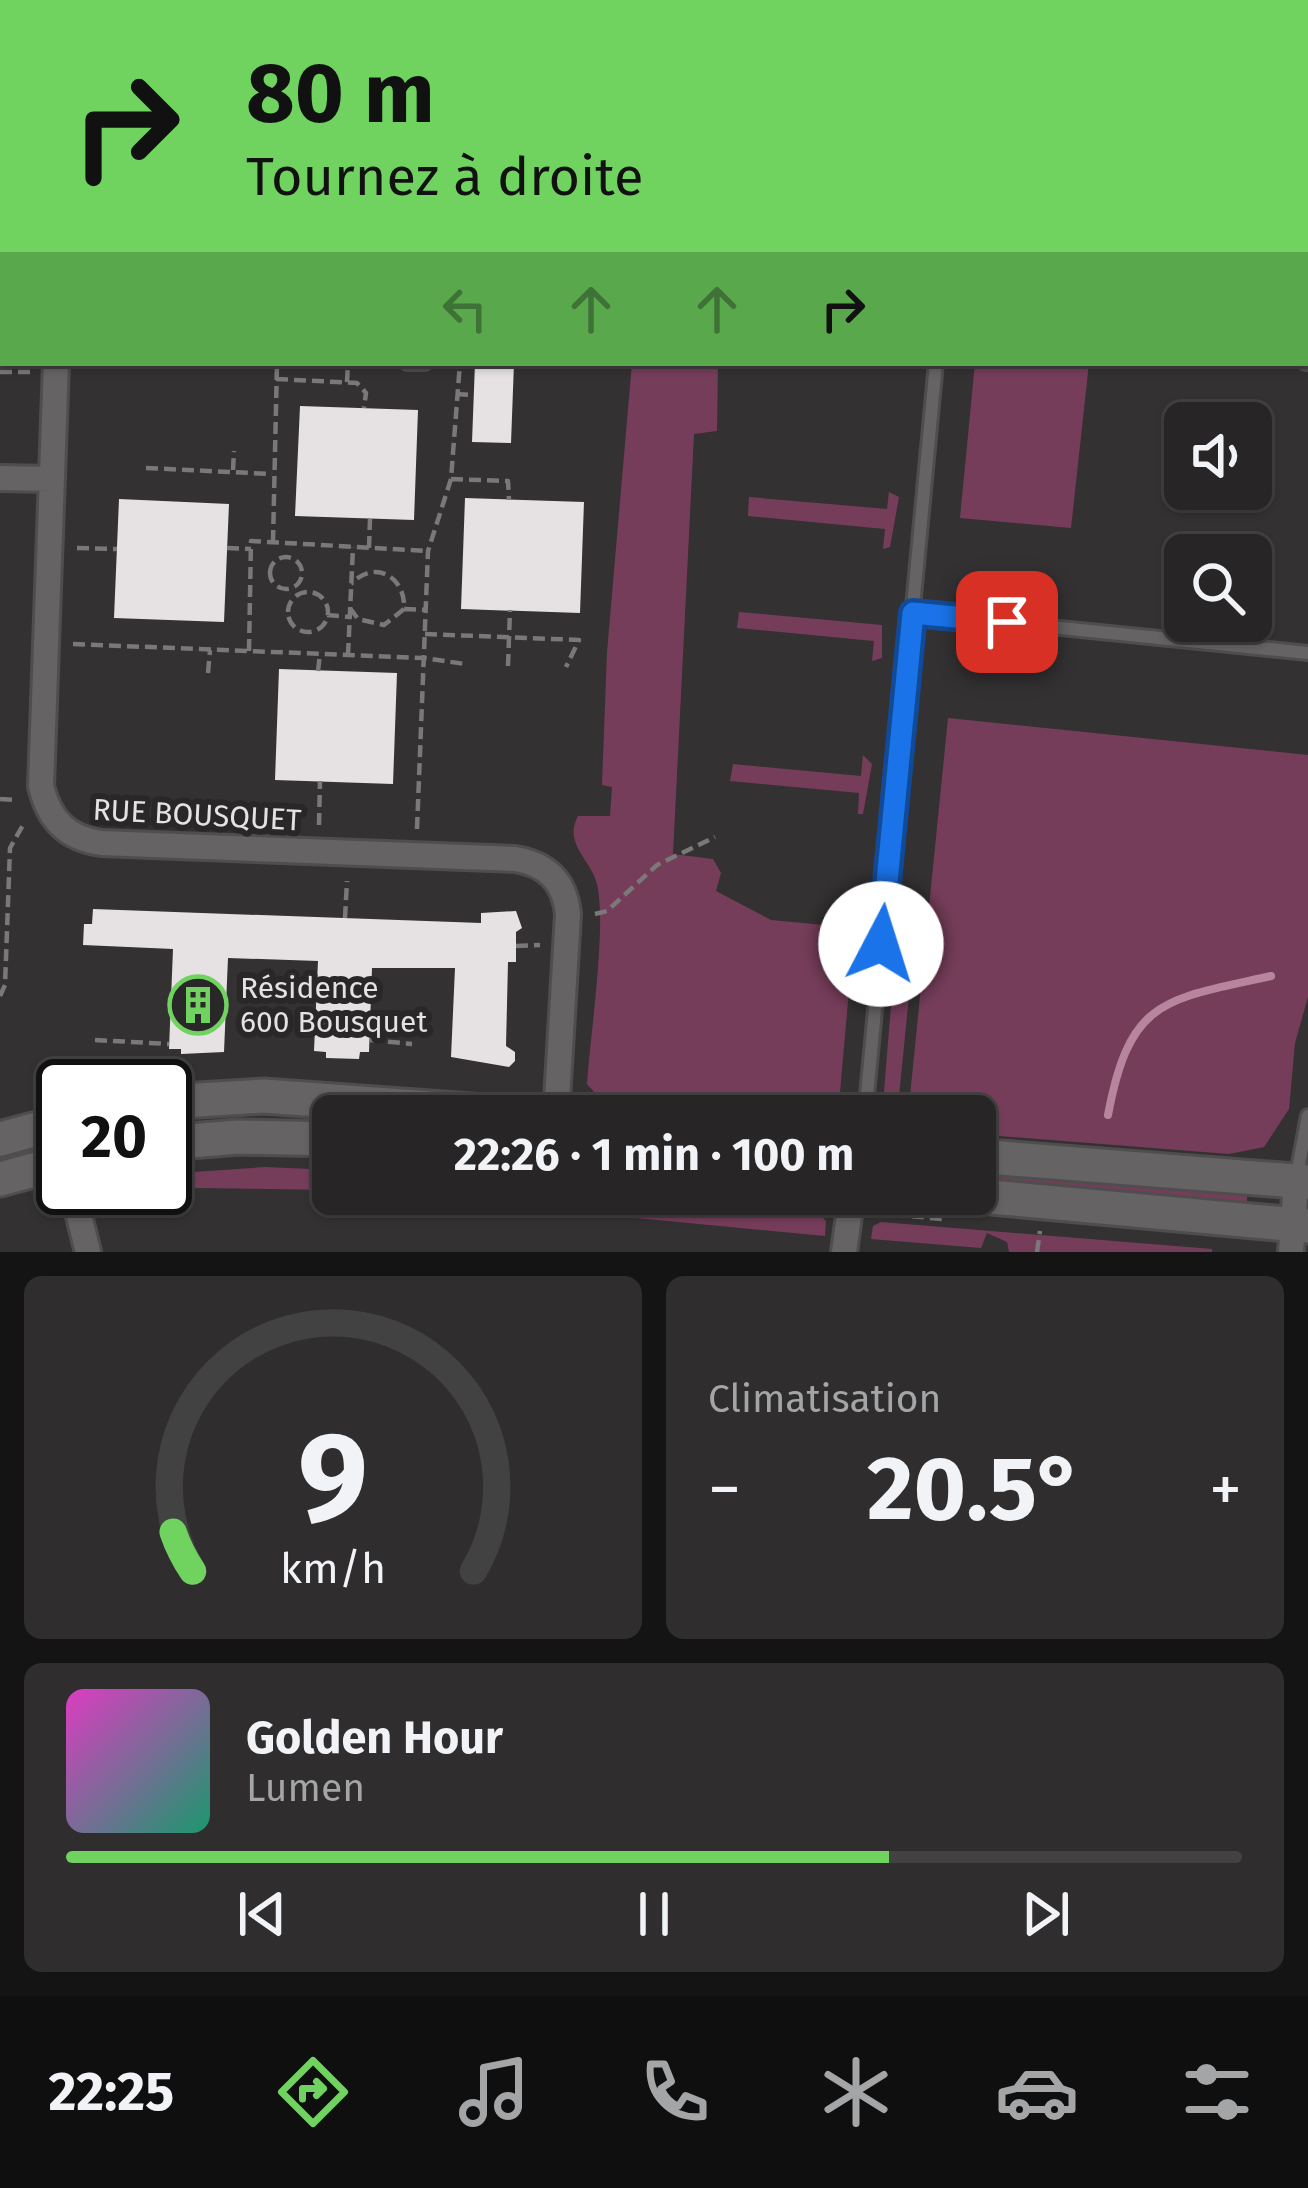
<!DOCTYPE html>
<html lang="fr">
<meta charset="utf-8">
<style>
body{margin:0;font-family:"Fira Sans",sans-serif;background:#2f2d2e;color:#f1f3f6;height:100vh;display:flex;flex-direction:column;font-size:45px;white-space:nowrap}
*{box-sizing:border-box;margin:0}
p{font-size:39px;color:#a4a5a7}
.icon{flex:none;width:66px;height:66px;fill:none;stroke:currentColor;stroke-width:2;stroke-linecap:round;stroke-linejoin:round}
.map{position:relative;height:1252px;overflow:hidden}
.panel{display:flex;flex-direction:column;gap:24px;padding:24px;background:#151415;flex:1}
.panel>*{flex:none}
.guide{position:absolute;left:0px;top:0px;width:1308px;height:366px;box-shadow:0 3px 9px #0004,0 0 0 3px #434243;background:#70d35f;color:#111;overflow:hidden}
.buttons{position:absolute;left:1164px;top:402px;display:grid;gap:24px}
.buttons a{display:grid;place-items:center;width:108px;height:108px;border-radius:18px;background:#272526;box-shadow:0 3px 9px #0004,0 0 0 3px #434243;font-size:60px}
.speed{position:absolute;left:36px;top:1059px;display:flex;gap:24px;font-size:60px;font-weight:700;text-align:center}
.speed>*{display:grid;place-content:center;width:156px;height:156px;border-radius:50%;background:#272526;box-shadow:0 3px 9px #0004,0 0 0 3px #434243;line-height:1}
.speed .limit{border:6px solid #111;border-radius:18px;background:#fff;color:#111}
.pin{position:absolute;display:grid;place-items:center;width:102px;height:102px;color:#fff;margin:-51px;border-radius:24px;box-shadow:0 6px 18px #0006}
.me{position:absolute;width:132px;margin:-66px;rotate:5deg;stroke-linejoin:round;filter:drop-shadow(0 0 9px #0008)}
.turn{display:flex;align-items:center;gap:42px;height:252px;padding:0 48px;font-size:54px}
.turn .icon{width:156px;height:156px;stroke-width:2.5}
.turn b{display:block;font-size:84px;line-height:102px}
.lanes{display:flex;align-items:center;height:114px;padding:0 48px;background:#0003;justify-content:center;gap:60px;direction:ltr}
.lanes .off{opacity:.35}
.big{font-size:90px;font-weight:700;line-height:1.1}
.panel .tile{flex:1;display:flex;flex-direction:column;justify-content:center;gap:18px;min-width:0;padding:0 42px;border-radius:18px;background:#2f2d2e}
.panel .dial{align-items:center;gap:0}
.dial svg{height:312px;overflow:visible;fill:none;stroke:#434243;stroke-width:7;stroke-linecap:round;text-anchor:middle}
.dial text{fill:#f1f3f6;stroke:none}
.song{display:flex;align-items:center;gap:36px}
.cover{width:144px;height:144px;border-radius:18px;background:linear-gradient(135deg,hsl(310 70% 55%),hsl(160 70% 35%))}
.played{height:12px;border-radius:6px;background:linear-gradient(90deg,#70d35f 70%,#434243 70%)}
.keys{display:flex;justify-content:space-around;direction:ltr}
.heat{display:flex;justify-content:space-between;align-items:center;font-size:66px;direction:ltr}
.panel .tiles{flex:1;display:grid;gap:24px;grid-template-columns:1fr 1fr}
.tile:last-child{grid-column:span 2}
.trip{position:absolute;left:312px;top:1095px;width:684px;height:120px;border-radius:18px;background:#272526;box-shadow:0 3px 9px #0004,0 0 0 3px #434243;font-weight:700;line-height:120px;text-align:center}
.tabs{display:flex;height:192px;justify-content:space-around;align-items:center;background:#100f0f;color:#a4a5a7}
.tabs .icon{width:84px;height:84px}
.tabs .on{color:#70d35f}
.tabs b{font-size:54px;color:#f1f3f6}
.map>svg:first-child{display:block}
</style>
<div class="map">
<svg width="1308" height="1252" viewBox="0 0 1308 1252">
<rect width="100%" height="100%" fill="#343133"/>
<path fill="#763d5a" d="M 632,363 L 718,363 L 717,431 L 694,434 L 673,854 L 713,859 L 721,873 L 716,891 L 771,920 L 845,927 L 847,906 L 856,911 L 839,1103 L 830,1116 L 752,1116 L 615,1103 L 602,1101 L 587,1084 C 590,1037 607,925 597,884 C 591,859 563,844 578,816 L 610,816 L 612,787 L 602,785 L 607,652 Z
M 975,363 L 1089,363 L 1071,528 L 960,518 Z
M 889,492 L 899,497 L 890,547 L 883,549 L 885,529 L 748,516 L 749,497 L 887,509 Z
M 739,612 L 882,625 L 882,658 L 872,661 L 874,641 L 737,628 Z
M 948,718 L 1308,755 L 1308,997 L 1295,1043 L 1289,1109 L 1264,1147 L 1229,1154 L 975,1134 L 975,1116 L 908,1116 Z
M 863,755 L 872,764 L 863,814 L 858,814 L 859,793 L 730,781 L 733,764 L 861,776 Z
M 896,945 L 914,946 L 897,1116 L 882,1116 Z
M 265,1167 L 333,1170 L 333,1190 L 197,1188 L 105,1204 L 104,1188 L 165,1188 L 165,1174 Z
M 975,1171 L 1247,1194 L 1247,1205 L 975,1183 Z
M 385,1194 L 602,1194 L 818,1213 L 826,1221 L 825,1236 Z
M 881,1222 L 1212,1249 L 1212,1252 L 1009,1252 L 1007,1242 L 987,1233 L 981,1248 L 871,1239 L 873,1226 Z"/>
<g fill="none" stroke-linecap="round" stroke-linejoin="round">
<path stroke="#b7869e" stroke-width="8" d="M 1108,1115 C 1130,998 1164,1000 1271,976"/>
</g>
<path fill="#e6e2e3" d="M 475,363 L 514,363 L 511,443 L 472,442 Z
M 300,406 L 418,410 L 414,520 L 295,516 Z
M 465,498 L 584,502 L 580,613 L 461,609 Z
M 119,499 L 229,504 L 224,622 L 114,618 Z
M 279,669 L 397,673 L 393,784 L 275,780 Z
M 93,909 L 481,923 L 481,913 L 516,911 L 522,928 L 516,932 L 516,962 L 508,962 L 506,1046 L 515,1052 L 515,1061 L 509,1067 L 451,1057 L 455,968 L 372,968 L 369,1052 L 360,1052 L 359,1059 L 326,1058 L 326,1052 L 314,1051 L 318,961 L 228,958 L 224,1052 L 181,1054 L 181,1049 L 169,1049 L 173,949 L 83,945 L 84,924 L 92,924 Z"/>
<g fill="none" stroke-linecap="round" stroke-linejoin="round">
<g stroke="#504d4e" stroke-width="18">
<path id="lane" d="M 970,3 L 970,0
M 407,363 L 425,363
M 1305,363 L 1308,363
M 913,613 L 1308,653
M 865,1116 L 936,363
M 1296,1180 L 1308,1116"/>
</g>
<g stroke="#504d4e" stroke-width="30">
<path id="street" d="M 67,3 L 68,0
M 56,363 L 41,786 C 49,820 67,838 101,843 L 515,859 C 547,864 565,882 568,914 L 556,1116
M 0,478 L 52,479
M 72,1188 L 88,1252
M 844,1252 L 852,1194
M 1291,1252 L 1296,1181"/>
</g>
<g stroke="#504d4e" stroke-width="39">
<path id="secondary" d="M 165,1102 L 264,1096 L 539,1116
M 0,1139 L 63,1122
M 165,1143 L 238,1137 L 333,1139
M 975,1156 L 1308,1182
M 0,1179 L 63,1162
M 958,1194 L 1308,1226"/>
</g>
<path stroke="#7a7879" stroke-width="4.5" stroke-dasharray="12 6" stroke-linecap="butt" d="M 233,0 L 308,3
M 374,3 L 374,0
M 448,3 L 448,0
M 0,55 L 3,55
M 0,212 L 3,212
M 0,372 L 30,372
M 276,379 L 357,383 L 366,393 L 364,408
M 347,382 L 348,363
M 456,394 L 474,395
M 146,468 L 272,474
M 233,470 L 234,451
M 451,479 L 508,481 L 509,500
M 273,542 L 277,363
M 77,548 L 117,549
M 227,548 L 251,549
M 369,548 L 370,519
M270 573a16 16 0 1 1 32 0a16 16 0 1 1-32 0Z
M288 612a20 20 0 1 1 40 0a20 20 0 1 1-40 0Z
M 350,608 L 358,619 L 384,625 L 404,609 C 406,576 374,559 351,584
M 404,609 L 426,610
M 327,615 L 349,617
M 425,634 L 579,640 L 566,667
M 73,644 L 424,658 L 465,664
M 249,651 L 251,541 L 428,551
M 348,655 L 353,547
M 508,666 L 510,610
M 318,671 L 320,654
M 208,673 L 210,650
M 0,799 L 14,800
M 319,825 L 320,781
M 417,829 L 428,551 L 451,479 L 460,363
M 595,914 L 607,911 L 657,865 L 715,837
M 345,918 L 347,881
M 516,946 L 540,945
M 0,996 L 5,985 L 10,848 L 23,825
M 95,1040 L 169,1044
M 370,1040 L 412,1044
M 665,1194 L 823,1208
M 876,1213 L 942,1219
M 1037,1252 L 1040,1231"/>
<use href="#lane" stroke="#666364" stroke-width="12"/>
<use href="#street" stroke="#666364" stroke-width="24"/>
<use href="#secondary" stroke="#666364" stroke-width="33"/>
</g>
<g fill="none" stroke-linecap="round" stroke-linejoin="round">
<g stroke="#114b97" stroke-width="30">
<path id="route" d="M 881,944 L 913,613 L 1007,622"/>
</g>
<use href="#route" stroke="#1a73e8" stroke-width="21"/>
</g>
<defs>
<g id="building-ring" transform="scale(3)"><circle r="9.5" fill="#2a2729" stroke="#70d35f" stroke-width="1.5"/><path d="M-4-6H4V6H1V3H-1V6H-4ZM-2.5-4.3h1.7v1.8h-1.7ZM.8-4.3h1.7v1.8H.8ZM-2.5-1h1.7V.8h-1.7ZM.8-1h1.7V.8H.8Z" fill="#70d35f"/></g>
</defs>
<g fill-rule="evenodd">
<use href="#building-ring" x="198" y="1005"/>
</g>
<g text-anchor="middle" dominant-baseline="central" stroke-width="12" stroke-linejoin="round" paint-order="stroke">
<g font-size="30" fill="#e4e2e3" stroke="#2a2729">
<text transform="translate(197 815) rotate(3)">RUE BOUSQUET</text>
</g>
<g font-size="30" fill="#e4e2e3" stroke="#2a2729" text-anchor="start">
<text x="240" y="988">Résidence<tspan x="240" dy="34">600 Bousquet</tspan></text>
</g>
</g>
</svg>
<div class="buttons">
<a><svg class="icon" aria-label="sound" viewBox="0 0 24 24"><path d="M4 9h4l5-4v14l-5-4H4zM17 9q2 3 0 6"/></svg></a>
<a><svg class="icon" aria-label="search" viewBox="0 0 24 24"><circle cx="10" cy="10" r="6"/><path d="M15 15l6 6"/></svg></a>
</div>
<div class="speed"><div class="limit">20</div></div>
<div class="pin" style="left:1007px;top:622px;background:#d93025"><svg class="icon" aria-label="arrive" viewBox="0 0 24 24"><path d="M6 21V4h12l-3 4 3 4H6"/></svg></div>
<svg class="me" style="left:881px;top:944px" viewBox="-20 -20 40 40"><circle r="19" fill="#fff"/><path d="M0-13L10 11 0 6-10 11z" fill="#1a73e8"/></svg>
<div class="trip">22:26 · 1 min · 100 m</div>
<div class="guide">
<div class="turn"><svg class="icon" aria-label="right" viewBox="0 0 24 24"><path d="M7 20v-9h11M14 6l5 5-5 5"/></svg><div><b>80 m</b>Tournez à droite</div></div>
<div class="lanes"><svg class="icon off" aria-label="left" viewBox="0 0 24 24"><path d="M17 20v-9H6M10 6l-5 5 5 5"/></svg><svg class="icon off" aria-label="ahead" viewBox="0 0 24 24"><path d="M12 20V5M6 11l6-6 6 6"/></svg><svg class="icon off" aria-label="ahead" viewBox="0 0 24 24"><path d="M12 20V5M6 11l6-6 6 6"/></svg><svg class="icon" aria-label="right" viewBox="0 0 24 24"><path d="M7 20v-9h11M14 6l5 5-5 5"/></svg></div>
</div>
</div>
<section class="panel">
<div class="tiles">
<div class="tile dial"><svg viewBox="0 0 100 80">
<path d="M14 69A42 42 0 1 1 86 69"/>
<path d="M14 69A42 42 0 0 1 9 59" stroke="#70d35f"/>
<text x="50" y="56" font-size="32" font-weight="700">9</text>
<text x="50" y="72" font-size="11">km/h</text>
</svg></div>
<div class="tile"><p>Climatisation</p>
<div class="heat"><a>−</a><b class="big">20.5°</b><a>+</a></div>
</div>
<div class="tile">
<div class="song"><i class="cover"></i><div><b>Golden Hour</b><p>Lumen</p></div></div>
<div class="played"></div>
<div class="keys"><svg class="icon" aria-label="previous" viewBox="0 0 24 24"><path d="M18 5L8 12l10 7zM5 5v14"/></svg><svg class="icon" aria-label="pause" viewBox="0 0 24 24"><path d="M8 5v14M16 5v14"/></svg><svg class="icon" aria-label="next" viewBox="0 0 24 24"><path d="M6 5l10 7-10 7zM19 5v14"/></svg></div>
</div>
</div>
</section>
<nav class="tabs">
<b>22:25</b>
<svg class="icon on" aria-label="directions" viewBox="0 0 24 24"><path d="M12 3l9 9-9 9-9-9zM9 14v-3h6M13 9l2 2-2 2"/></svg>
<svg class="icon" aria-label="music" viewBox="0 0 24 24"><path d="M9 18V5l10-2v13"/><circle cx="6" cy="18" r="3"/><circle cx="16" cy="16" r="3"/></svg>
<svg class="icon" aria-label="phone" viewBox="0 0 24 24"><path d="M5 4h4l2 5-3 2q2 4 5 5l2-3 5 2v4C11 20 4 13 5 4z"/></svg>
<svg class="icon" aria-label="climate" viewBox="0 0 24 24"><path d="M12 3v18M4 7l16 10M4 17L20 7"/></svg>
<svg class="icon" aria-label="car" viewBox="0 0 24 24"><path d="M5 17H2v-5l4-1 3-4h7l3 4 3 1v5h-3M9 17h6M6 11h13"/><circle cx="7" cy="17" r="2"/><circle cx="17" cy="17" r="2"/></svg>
<svg class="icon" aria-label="filters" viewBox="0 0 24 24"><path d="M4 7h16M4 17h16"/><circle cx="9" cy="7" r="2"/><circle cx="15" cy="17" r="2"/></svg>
</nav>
